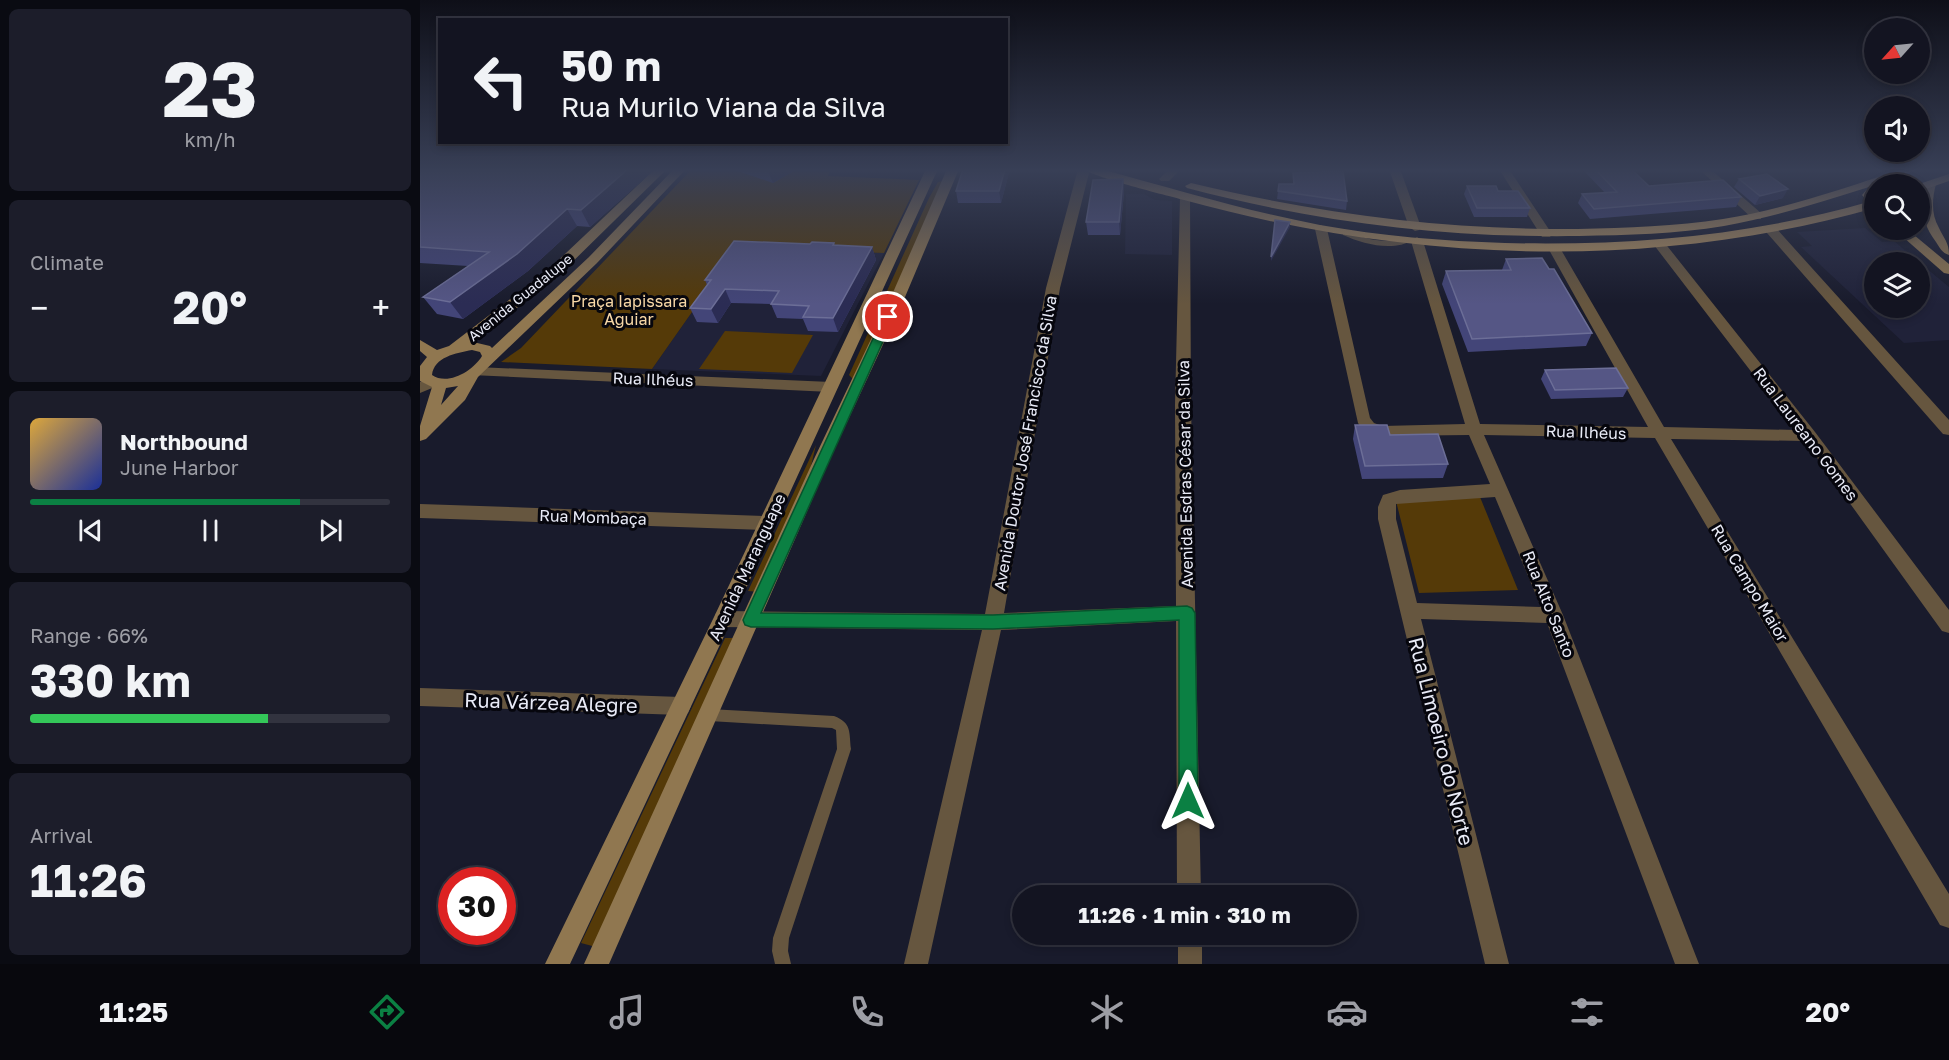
<!DOCTYPE html>
<meta charset="utf-8">
<style>
body{margin:0;font-family:"Golos Text",sans-serif;background:#1c1d2a;color:#f1f3f6;height:100vh;display:flex;flex-direction:column;font-size:22px;white-space:nowrap}
*{box-sizing:border-box;margin:0}
p{font-size:20px;color:#9d9ea5}
.icon{flex:none;width:33px;height:33px;fill:none;stroke:currentColor;stroke-width:2;stroke-linecap:round;stroke-linejoin:round}
.map{position:relative;flex:1;overflow:hidden}
.details{display:flex;flex-direction:column;gap:9px;padding:9px;background:#0a0b12;width:420px}
.details>*{flex:none}
.top-card{position:absolute;left:18px;top:18px;width:570px;height:126px;border-radius:0px;box-shadow:0 3px 9px #0003,0 0 0 2px #32333f;background:#131421;color:#f1f3f6;overflow:hidden}
.needle{width:39px;rotate:243deg}
.fabs{position:absolute;left:1444px;top:18px;display:grid;gap:12px}
.fabs a{display:grid;place-items:center;width:66px;height:66px;border-radius:50%;background:#131421;box-shadow:0 3px 9px #0003,0 0 0 2px #32333f;font-size:30px}
.speed{position:absolute;left:18px;top:867px;display:flex;gap:12px;font-size:30px;font-weight:700;text-align:center}
.speed>*{display:grid;place-content:center;width:78px;height:78px;border-radius:50%;background:#131421;box-shadow:0 3px 9px #0003,0 0 0 2px #32333f;line-height:1}
.speed .limit{border:9px solid #d22;background:#fff;color:#111}
.pin{position:absolute;display:grid;place-items:center;width:51px;height:51px;color:#fff;margin:-26px;border:3px solid #fff;border-radius:50%;box-shadow:0 2px 6px #0007}
.me{position:absolute;width:66px;margin:-33px;rotate:0deg;stroke-linejoin:round;filter:drop-shadow(0 0 4px #0008)}
.turn{display:flex;align-items:center;gap:21px;height:126px;padding:0 24px;font-size:27px}
.turn .icon{width:78px;height:78px;stroke-width:2.5}
.turn b{display:block;font-size:42px;line-height:51px}
.big{font-size:45px;font-weight:700;line-height:1.1}
.details .widget{flex:1;display:flex;flex-direction:column;justify-content:center;gap:9px;min-width:0;padding:0 21px;border-radius:9px;background:#1c1d2a}
.details .dial{align-items:center;gap:0}
.dial b{font-size:78px;line-height:1}
.song{display:flex;align-items:center;gap:18px}
.cover{width:72px;height:72px;border-radius:9px;background:linear-gradient(135deg,hsl(40 70% 55%),hsl(230 70% 35%))}
.played{height:6px;border-radius:3px;background:linear-gradient(90deg,#0b8043 75%,#32333f 75%)}
.keys{display:flex;justify-content:space-around;direction:ltr}
.heat{display:flex;justify-content:space-between;align-items:center;font-size:33px;direction:ltr}
.charge{height:9px;border-radius:4px;background:linear-gradient(90deg,#34c759 66%,#32333f 0)}
.trip{position:absolute;left:592px;top:885px;width:345px;height:60px;border-radius:30px;background:#131421;box-shadow:0 3px 9px #0003,0 0 0 2px #32333f;font-weight:700;line-height:60px;text-align:center}
.menu{display:flex;height:96px;justify-content:space-around;align-items:center;background:#08080d;color:#9d9ea5}
.menu .icon{width:42px;height:42px}
.menu .selected{color:#0b8043}
.menu b{font-size:27px;color:#f1f3f6}
main{display:flex;flex:1;min-height:0}
.map>svg:first-child{display:block}
</style>
<main>
<section class="details">
<div class="widget dial"><b>23</b><p>km/h</p></div>
<div class="widget"><p>Climate</p>
<div class="heat"><a>−</a><b class="big">20°</b><a>+</a></div>
</div>
<div class="widget">
<div class="song"><i class="cover"></i><div><b>Northbound</b><p>June Harbor</p></div></div>
<div class="played"></div>
<div class="keys"><svg class="icon" aria-label="previous" viewBox="0 0 24 24"><path d="M18 5L8 12l10 7zM5 5v14"/></svg><svg class="icon" aria-label="pause" viewBox="0 0 24 24"><path d="M8 5v14M16 5v14"/></svg><svg class="icon" aria-label="next" viewBox="0 0 24 24"><path d="M6 5l10 7-10 7zM19 5v14"/></svg></div>
</div>
<div class="widget"><p>Range · 66%</p><b class="big">330 km</b><div class="charge"></div></div>
<div class="widget"><p>Arrival</p><b class="big">11:26</b></div>
</section>
<div class="map">
<svg width="1529" height="964" viewBox="0 0 1529 964">
<rect width="100%" height="100%" fill="#191b2c"/>
<path fill="#202239" d="M 706,194 L 724,194 L 735,200 L 752,201 L 752,255 L 705,254 Z
M 1445,228 L 1462,242 L 1474,241 L 1499,262 L 1455,262 L 1455,308 L 1500,308 L 1500,263 L 1529,287 L 1529,340 L 1484,343 L 1381,247 L 1392,246 L 1377,232 Z
M 317,248 L 464,253 L 401,376 L 232,369 Z"/>
<path fill="#553a08" d="M 272,169 L 411,169 L 408,176 L 499,180 L 464,253 L 317,248 L 232,369 L 81,362 L 101,348 Z
M 523,181 L 513,211 L 433,379 L 429,375 L 509,198 L 518,182 Z
M 305,331 L 393,335 L 372,373 L 279,369 Z
M 396,445 L 385,491 L 340,592 L 328,591 Z
M 1060,497 L 1098,590 L 999,593 L 976,501 Z
M 305,638 L 314,638 L 176,947 L 161,943 Z"/>
<g fill="none" stroke-linecap="round" stroke-linejoin="round">
<path fill="#66563f" fill-rule="evenodd" d="M 923,231 C 931,231 938,236 946,238 C 960,242 975,241 989,238 L 993,240 C 973,252 943,244 923,235 Z
M 289,709 L 414,716 C 432,723 429,732 431,749 L 369,938 L 368,951 L 371,964 L 355,964 L 352,951 L 353,938 L 417,749 L 416,730 L 412,728 L 289,721 L 284,719 L 282,715 L 284,711 Z"/>
<path fill="#66563f" fill-rule="evenodd" d="M 658,169 L 670,169 L 640,288 L 584,613 L 756,606 L 755,405 L 760,197 L 762,195 L 770,195 L 771,405 L 781,896 L 757,896 L 756,621 L 581,630 L 508,964 L 484,964 L 562,630 L 303,627 L 296,625 L 294,619 L 296,613 L 303,611 L 565,614 L 626,288 Z
M 749,169 L 761,169 L 749,181 L 741,181 L 739,179 Z
M 969,169 L 980,169 L 1001,227 L 999,230 L 995,231 L 989,227 Z
M 1079,169 L 1089,169 L 1132,234 L 1130,237 L 1122,237 Z
M 1279,169 L 1290,169 L 1341,213 L 1341,219 L 1333,219 Z
M 901,225 L 907,229 L 950,418 L 954,423 L 962,426 L 1045,424 L 991,241 L 997,237 L 1003,241 L 1060,424 L 1228,427 L 1128,248 L 1134,244 L 1140,248 L 1244,427 L 1376,430 L 1234,245 L 1240,241 L 1244,242 L 1395,432 L 1529,610 L 1529,633 L 1522,631 L 1385,441 L 1251,439 L 1529,894 L 1529,928 L 1520,925 L 1235,438 L 1064,435 L 1143,615 L 1279,964 L 1255,964 L 1127,623 L 1001,619 L 1089,964 L 1065,964 L 958,519 L 958,507 L 963,495 L 980,490 L 1070,484 L 1049,435 L 962,436 L 944,431 L 938,423 L 895,229 ZM 1075,497 L 1121,607 L 997,603 L 976,519 L 976,504 Z
M 1351,226 L 1355,227 L 1529,420 L 1529,435 L 1523,434 L 1347,233 L 1347,227 Z
M 56,367 L 411,382 L 418,387 L 411,392 L 51,375 L 49,372 Z
M 12,378 L 19,383 L 17,386 L 0,393 L 0,382 Z
M 0,504 L 346,516 L 352,518 L 355,523 L 352,528 L 346,530 L 0,518 Z
M 0,688 L 261,697 L 268,699 L 271,706 L 268,713 L 261,715 L 0,706 Z
M 758,934 L 782,934 L 782,964 L 758,964 Z"/>
<path fill="#907750" fill-rule="evenodd" d="M 235,169 L 247,169 L 138,276 L 53,342 L 70,346 L 72,348 L 169,257 L 254,169 L 266,169 L 177,263 L 58,377 L 45,400 L 6,439 L 0,441 L 0,426 L 12,387 L 0,381 L 0,366 L 7,357 L 0,351 L 0,340 L 17,350 L 29,346 L 128,270 ZM 52,350 L 60,352 L 62,356 C 53,371 28,386 12,375 C 14,357 36,353 52,350 ZM 38,386 L 21,405 L 26,388 Z
M 506,169 L 518,169 L 312,619 L 150,964 L 125,964 L 294,617 Z
M 527,169 L 539,169 L 485,297 L 410,459 L 189,964 L 164,964 L 394,459 L 471,297 Z
M 1510,181 L 1516,184 C 1512,199 1511,214 1519,228 C 1524,239 1529,242 1529,255 C 1522,253 1520,248 1516,242 C 1502,223 1499,206 1504,184 Z
M 1475,230 L 1488,230 L 1529,264 L 1529,274 L 1524,273 Z"/>
<path fill="#b1905e" fill-rule="evenodd" d="M 664,169 L 681,169 C 754,189 826,211 900,225 C 961,236 1023,241 1085,243 C 1209,246 1329,236 1448,202 L 1442,195 L 1449,187 C 1402,202 1353,217 1304,226 C 1256,234 1207,235 1159,236 C 1025,238 896,222 767,188 L 765,186 L 771,183 C 899,214 1026,230 1158,229 C 1207,228 1256,226 1303,219 C 1365,209 1424,188 1483,169 L 1499,169 L 1455,184 L 1455,208 C 1229,272 989,262 764,200 C 746,195 675,178 664,169 Z
M 1529,174 L 1529,181 L 1500,191 L 1499,184 Z"/>
</g>
<path fill="#434578" d="M 0,169 L 235,169 L 170,227 L 157,226 L 108,271 L 43,319 L 17,314 L 3,297 L 48,266 L 0,263 Z
M 312,169 L 377,169 L 353,183 Z
M 543,169 L 590,169 L 581,203 L 538,203 L 536,191 Z
M 1166,169 L 1211,169 L 1229,186 L 1321,197 L 1316,207 L 1170,219 L 1158,203 L 1162,194 L 1185,193 L 1165,172 Z
M 873,173 L 927,201 L 926,210 L 857,199 L 859,184 L 873,184 Z
M 703,179 L 704,192 L 700,235 L 668,235 L 666,222 Z
M 1319,179 L 1363,198 L 1335,205 L 1314,187 Z
M 1047,186 L 1078,191 L 1110,208 L 1107,217 L 1054,217 L 1044,194 Z
M 414,243 L 415,246 L 452,247 L 456,260 L 418,332 L 388,331 L 383,319 L 357,318 L 351,304 L 311,303 L 298,323 L 277,322 L 270,308 L 287,285 L 285,280 L 390,244 Z
M 1086,259 L 1129,269 L 1172,333 L 1166,346 L 1048,352 L 1022,284 L 1026,271 L 1082,270 Z
M 1125,370 L 1208,388 L 1203,397 L 1131,399 L 1121,379 Z
M 935,425 L 970,435 L 1028,464 L 1023,478 L 942,479 L 933,439 Z"/>
<path fill="#2b2c54" d="M 208,169 L 235,169 L 170,227 L 161,210 Z
M 347,169 L 377,169 L 353,183 Z
M 585,169 L 590,169 L 581,203 L 579,191 Z
M 703,179 L 704,192 L 700,235 L 699,222 Z
M 1368,189 L 1363,198 L 1335,205 L 1340,196 Z
M 147,209 L 157,226 L 108,271 L 43,319 L 30,302 Z
M 870,222 L 870,227 L 851,261 L 851,257 Z
M 452,247 L 456,260 L 418,332 L 413,318 Z
M 305,289 L 311,303 L 298,323 L 291,309 Z"/>
<path fill="#555685" stroke="#6c6e97" stroke-width="1.5" d="M 0,169 L 208,169 L 161,210 L 147,209 L 97,254 L 30,302 L 3,297 L 69,252 L 0,247 Z
M 543,169 L 585,169 L 579,191 L 536,191 Z
M 1175,169 L 1211,169 L 1229,186 L 1303,180 L 1321,197 L 1174,209 L 1162,194 L 1197,192 Z
M 923,171 L 927,201 L 858,191 L 859,184 L 874,184 L 873,173 Z
M 1347,174 L 1368,189 L 1340,196 L 1319,179 Z
M 703,179 L 699,222 L 666,222 L 673,180 Z
M 1047,186 L 1076,186 L 1078,191 L 1098,191 L 1110,208 L 1057,208 Z
M 855,220 L 870,222 L 851,257 Z
M 314,241 L 390,244 L 392,242 L 414,243 L 413,245 L 452,247 L 413,318 L 383,317 L 389,306 L 351,304 L 359,291 L 305,289 L 291,309 L 270,308 L 291,280 L 285,280 Z
M 1122,258 L 1129,269 L 1134,269 L 1172,333 L 1052,339 L 1026,271 L 1091,270 L 1086,259 Z
M 1196,368 L 1208,388 L 1135,390 L 1125,370 Z
M 935,425 L 967,425 L 970,435 L 1018,434 L 1028,464 L 945,466 Z"/>
<linearGradient id="sky" x2="0" y2="1"><stop stop-color="#0e0f18"/><stop offset="0.56" stop-color="#383f56"/><stop offset="1" stop-color="#383f56" stop-opacity="0"/></linearGradient>
<rect width="1529" height="304" fill="url(#sky)"/>
<path fill="#0b8043" stroke="#07532c" stroke-width="1.5" d="M 468,314 L 474,317 L 341,613 L 573,615 L 767,606 L 772,608 L 775,613 L 778,801 L 775,808 L 768,810 L 762,808 L 759,801 L 759,620 L 573,629 L 331,627 L 325,625 L 323,620 L 463,317 Z"/>
<g text-anchor="middle" dominant-baseline="central" stroke-width="6" stroke-linejoin="round" paint-order="stroke">
<g font-size="14" fill="#e9ebf7" stroke="#06060d">
<text transform="translate(100 297) rotate(-39)">Avenida Guadalupe</text>
</g>
<g font-size="16" fill="#f7d7a6" stroke="#06060d">
<text x="209" y="301">Praça Iapissara<tspan x="209" dy="18">Aguiar</tspan></text>
</g>
<g font-size="16" fill="#e9ebf7" stroke="#06060d">
<text transform="translate(233 379) rotate(2)">Rua Ilhéus</text>
<text transform="translate(1166 432) rotate(2)">Rua Ilhéus</text>
<text transform="translate(1386 434) rotate(53)">Rua Laureano Gomes</text>
<text transform="translate(605 443) rotate(-80)">Avenida Doutor José Francisco da Silva</text>
<text transform="translate(765 474) rotate(-91)">Avenida Esdras César da Silva</text>
<text transform="translate(173 517) rotate(2)">Rua Mombaça</text>
<text transform="translate(327 567) rotate(-65)">Avenida Maranguape</text>
<text transform="translate(1330 583) rotate(59)">Rua Campo Maior</text>
<text transform="translate(1129 604) rotate(68)">Rua Alto Santo</text>
</g>
<g font-size="20" fill="#e9ebf7" stroke="#06060d">
<text transform="translate(131 702) rotate(2)">Rua Várzea Alegre</text>
<text transform="translate(1022 741) rotate(76)">Rua Limoeiro do Norte</text>
</g>
</g>
</svg>
<div class="fabs">
<a><svg class="needle" viewBox="-14 -14 28 28"><path d="M0-13l5 13h-10z" fill="#e53935"/><path d="M0 13l5-13h-10z" fill="#9d9ea5"/></svg></a>
<a><svg class="icon" aria-label="sound" viewBox="0 0 24 24"><path d="M4 9h4l5-4v14l-5-4H4zM17 9q2 3 0 6"/></svg></a>
<a><svg class="icon" aria-label="search" viewBox="0 0 24 24"><circle cx="10" cy="10" r="6"/><path d="M15 15l6 6"/></svg></a>
<a><svg class="icon" aria-label="layers" viewBox="0 0 24 24"><path d="M12 4l9 5-9 5-9-5zM3 14l9 5 9-5"/></svg></a>
</div>
<div class="speed"><div class="limit">30</div></div>
<div class="pin" style="left:468px;top:317px;background:#d93025"><svg class="icon" aria-label="arrive" viewBox="0 0 24 24"><path d="M6 21V4h12l-3 4 3 4H6"/></svg></div>
<svg class="me" style="left:768px;top:801px" viewBox="-20 -20 40 40"><path d="M0-17L14 15 0 8-14 15z" fill="#0b8043" stroke="#fff" stroke-width="4"/></svg>
<div class="trip">11:26 · 1 min · 310 m</div>
<div class="top-card">
<div class="turn"><svg class="icon" aria-label="left" viewBox="0 0 24 24"><path d="M17 20v-9H6M10 6l-5 5 5 5"/></svg><div><b>50 m</b>Rua Murilo Viana da Silva</div></div>
</div>
</div>
</main>
<nav class="menu">
<b>11:25</b>
<svg class="icon selected" aria-label="directions" viewBox="0 0 24 24"><path d="M12 3l9 9-9 9-9-9zM9 14v-3h6M13 9l2 2-2 2"/></svg>
<svg class="icon" aria-label="music" viewBox="0 0 24 24"><path d="M9 18V5l10-2v13"/><circle cx="6" cy="18" r="3"/><circle cx="16" cy="16" r="3"/></svg>
<svg class="icon" aria-label="phone" viewBox="0 0 24 24"><path d="M5 4h4l2 5-3 2q2 4 5 5l2-3 5 2v4C11 20 4 13 5 4z"/></svg>
<svg class="icon" aria-label="climate" viewBox="0 0 24 24"><path d="M12 3v18M4 7l16 10M4 17L20 7"/></svg>
<svg class="icon" aria-label="car" viewBox="0 0 24 24"><path d="M5 17H2v-5l4-1 3-4h7l3 4 3 1v5h-3M9 17h6M6 11h13"/><circle cx="7" cy="17" r="2"/><circle cx="17" cy="17" r="2"/></svg>
<svg class="icon" aria-label="filters" viewBox="0 0 24 24"><path d="M4 7h16M4 17h16"/><circle cx="9" cy="7" r="2"/><circle cx="15" cy="17" r="2"/></svg>
<b>20°</b>
</nav>
